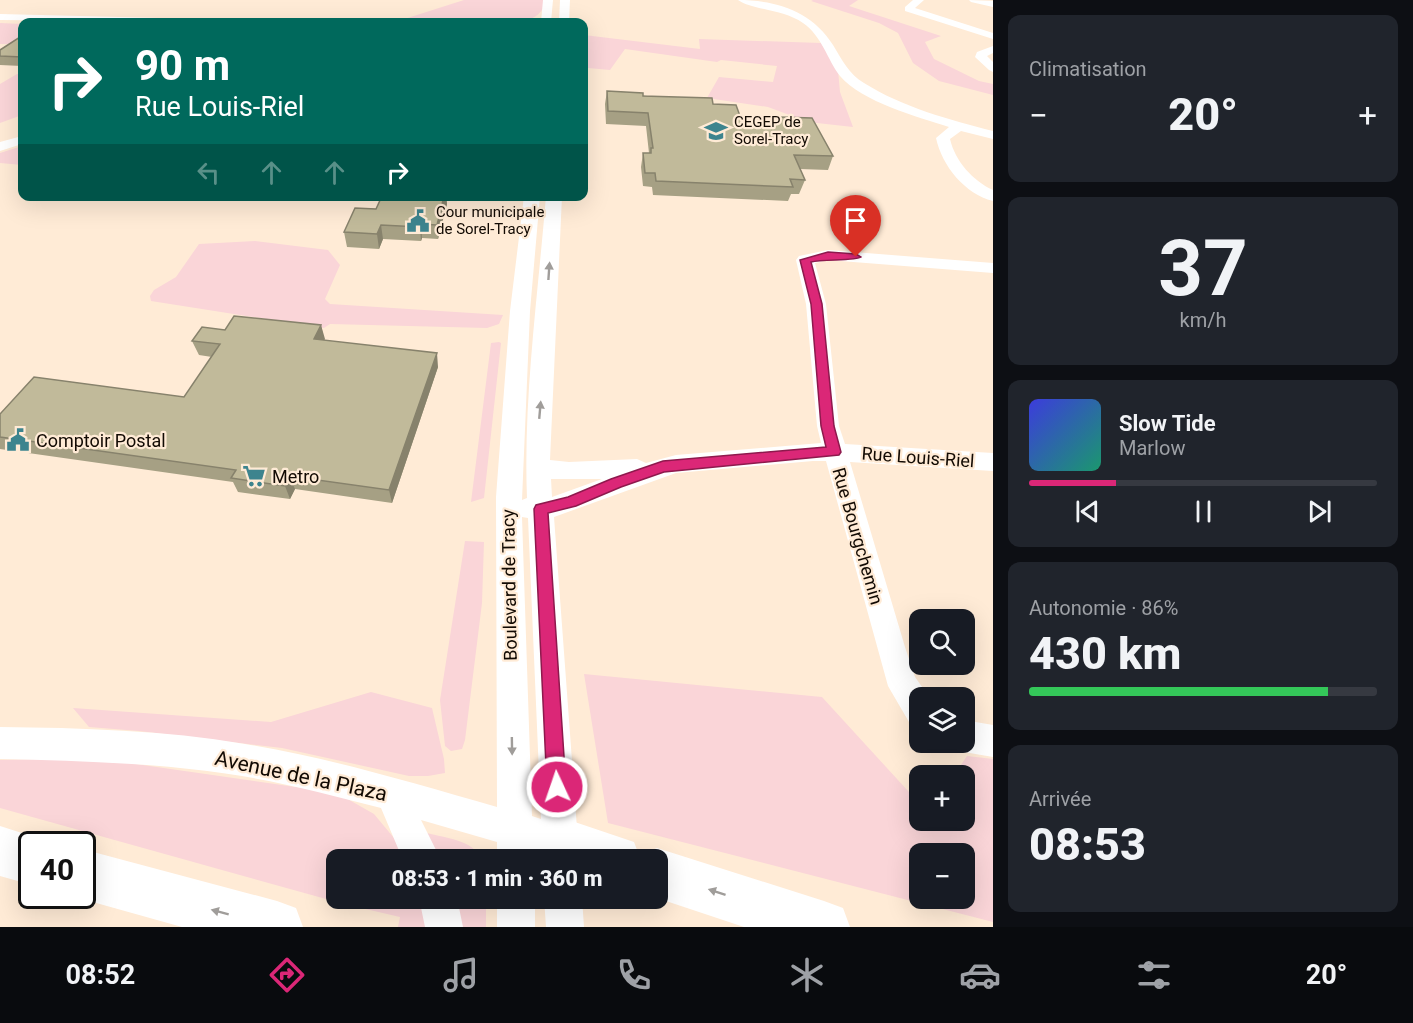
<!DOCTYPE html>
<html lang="fr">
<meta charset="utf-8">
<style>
body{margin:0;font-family:Roboto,sans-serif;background:#20242c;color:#f1f3f6;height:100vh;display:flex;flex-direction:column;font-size:22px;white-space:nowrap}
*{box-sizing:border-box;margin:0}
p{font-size:20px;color:#9ea1a6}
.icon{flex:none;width:33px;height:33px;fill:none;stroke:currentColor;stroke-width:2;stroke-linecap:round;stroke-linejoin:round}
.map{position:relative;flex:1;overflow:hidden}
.panel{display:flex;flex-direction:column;gap:15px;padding:15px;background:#0d0f14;width:420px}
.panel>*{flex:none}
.top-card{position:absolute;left:18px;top:18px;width:570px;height:183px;border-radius:12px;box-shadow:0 6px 24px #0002;background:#00695c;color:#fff;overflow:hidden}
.controls{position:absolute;left:909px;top:609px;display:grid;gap:12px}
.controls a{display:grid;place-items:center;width:66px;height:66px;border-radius:12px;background:#171b24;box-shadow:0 6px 24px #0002;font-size:30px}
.speed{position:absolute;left:18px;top:831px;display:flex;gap:12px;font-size:30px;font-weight:700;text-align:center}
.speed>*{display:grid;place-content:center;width:78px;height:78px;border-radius:50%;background:#171b24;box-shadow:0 6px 24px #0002;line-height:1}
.speed .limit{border:3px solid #111;border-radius:9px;background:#fff;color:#111}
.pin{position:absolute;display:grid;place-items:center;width:51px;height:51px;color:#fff;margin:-62px -26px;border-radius:50% 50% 50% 0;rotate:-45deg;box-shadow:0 0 6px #0007}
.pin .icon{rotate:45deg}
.me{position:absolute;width:66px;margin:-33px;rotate:357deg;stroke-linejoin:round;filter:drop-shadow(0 0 4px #0008)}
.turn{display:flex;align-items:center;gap:21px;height:126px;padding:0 18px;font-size:27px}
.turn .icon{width:78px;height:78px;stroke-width:2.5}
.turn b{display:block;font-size:42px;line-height:51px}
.lanes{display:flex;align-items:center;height:57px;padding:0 18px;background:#0003;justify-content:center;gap:30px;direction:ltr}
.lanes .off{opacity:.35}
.big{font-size:45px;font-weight:800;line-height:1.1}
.panel .card{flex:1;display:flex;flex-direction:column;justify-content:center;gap:9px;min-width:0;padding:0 21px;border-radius:12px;background:#20242c}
.panel .dial{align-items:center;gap:0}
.dial b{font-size:78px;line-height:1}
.song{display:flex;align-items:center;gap:18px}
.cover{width:72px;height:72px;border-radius:9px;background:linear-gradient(135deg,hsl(240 70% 55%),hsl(160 70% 35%))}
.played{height:6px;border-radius:3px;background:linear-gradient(90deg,#db2777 25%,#363941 25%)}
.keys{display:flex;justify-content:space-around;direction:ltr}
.heat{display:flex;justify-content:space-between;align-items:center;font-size:33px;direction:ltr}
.charge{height:9px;border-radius:4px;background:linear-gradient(90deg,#34c759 86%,#363941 0)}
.trip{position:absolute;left:326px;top:849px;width:342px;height:60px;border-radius:12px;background:#171b24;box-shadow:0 6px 24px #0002;font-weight:800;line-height:60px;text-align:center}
.tabs{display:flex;height:96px;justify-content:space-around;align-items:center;background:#090b0e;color:#9ea1a6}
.tabs .icon{width:42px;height:42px}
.tabs .active{color:#db2777}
.tabs b{font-size:27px;color:#f1f3f6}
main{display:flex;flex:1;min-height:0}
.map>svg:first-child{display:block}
</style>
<main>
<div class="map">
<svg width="993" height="927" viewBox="0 0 993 927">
<rect width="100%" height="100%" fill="#ffebd6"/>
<path fill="#fad5d8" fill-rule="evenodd" d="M 464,0 L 547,0 C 543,13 535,18 523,22 L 395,22 Z
M 813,0 L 858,0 L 849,6 L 941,36 L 925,42 L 934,59 L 979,81 L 993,84 L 993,95 L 939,81 L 913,63 L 898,33 L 879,23 L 811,1 Z
M 0,23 L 22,24 L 22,44 L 0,44 Z
M 584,35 L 700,49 L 699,39 L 821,43 L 838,70 L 840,92 L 853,127 L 808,122 L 768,107 L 707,98 L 719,77 L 773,82 L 777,66 L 721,60 L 717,62 L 625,49 L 610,70 L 588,68 L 584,77 Z
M 17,74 L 22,75 L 22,115 L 0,123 L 0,84 Z
M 22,146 L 22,165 L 0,163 L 0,153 Z
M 255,241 L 328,250 L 340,265 L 325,299 L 330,304 L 503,315 L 499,324 L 487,328 L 330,324 L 324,328 L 151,301 L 150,296 L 154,290 L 176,277 L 199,244 Z
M 499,342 L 501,343 L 484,498 L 471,502 L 491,343 Z
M 465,541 L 484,542 L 482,603 L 465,740 L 462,749 L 451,751 L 445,746 L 440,700 Z
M 584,674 L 822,697 L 919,803 L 920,820 L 964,820 L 964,776 L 954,775 L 967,756 L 993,759 L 993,922 L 608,823 ZM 920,854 L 964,854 L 964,898 L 920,898 Z
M 371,692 L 432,708 L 444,759 L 445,773 L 428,776 L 409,776 L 282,748 L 139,731 L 89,727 L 73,708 L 271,722 Z
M 94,758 L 337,793 L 374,814 L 399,844 L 408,859 L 336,860 L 336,898 L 425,899 L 429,927 L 398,927 L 400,917 L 344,904 L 0,808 L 0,760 Z
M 427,833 C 446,838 473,840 482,859 L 440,859 Z
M 454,899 L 486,899 L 486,927 L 461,927 Z"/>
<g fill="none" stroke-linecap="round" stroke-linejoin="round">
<path fill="#fff" fill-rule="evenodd" d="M 543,0 L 553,0 L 551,22 L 541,22 Z
M 560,0 L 570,0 L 569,22 L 559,22 Z
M 738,0 C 776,0 812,11 833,45 C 842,60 849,74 864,83 C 902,107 950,120 993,131 L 993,139 L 961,131 L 950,139 C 955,161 973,181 993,190 L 993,201 C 965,194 942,166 936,138 L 949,127 C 918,117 862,102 840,76 C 827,59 822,36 803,23 C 783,9 752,10 738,0 Z
M 913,0 L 924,0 L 915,8 L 993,33 L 993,39 L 905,11 L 905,7 Z
M 969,0 L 993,1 L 993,7 L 971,2 Z
M 0,14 L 199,19 L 204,22 L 0,20 Z
M 993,46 L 993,53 L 987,56 L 993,62 L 993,72 L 989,70 L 975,57 L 977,52 Z
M 22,136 L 22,144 L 0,151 L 0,142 Z
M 524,196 L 540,196 L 530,311 L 522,500 L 527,498 C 523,400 538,295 546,196 L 562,196 L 550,460 L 569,462 L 637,459 L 646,463 L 676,455 L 821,443 L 817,426 L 806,304 L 796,260 L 799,256 L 828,250 L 993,263 L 993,273 L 828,260 L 815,263 L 826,304 L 839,426 L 845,444 L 993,453 L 993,471 L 850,462 L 905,647 L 915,677 L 930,698 L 920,698 L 920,727 L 909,722 L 888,686 L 826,461 L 813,461 L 676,473 L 554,517 L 578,842 L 578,850 L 574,860 L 546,860 L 544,856 L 533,852 L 533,860 L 497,860 L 497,842 L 421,820 L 441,860 L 403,860 L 381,808 C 335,796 289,784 242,776 C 162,763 81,761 0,759 L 0,727 C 82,728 164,730 245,744 C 331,758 413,783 497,807 L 496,497 L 510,311 ZM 551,479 L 602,479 L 552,497 ZM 522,517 L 528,518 L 541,819 L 532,816 Z
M 964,720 L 993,725 L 993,757 L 964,752 L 953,747 L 950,742 L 964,742 Z
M 419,898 L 457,898 L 463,927 L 425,927 Z
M 497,898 L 535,898 L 535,927 L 497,927 Z
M 544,898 L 582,898 L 584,927 L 546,927 Z"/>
<path fill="#fff" fill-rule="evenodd" d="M 560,817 L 634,842 L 639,855 L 657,848 L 824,901 L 843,908 L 850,927 L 744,927 L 657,898 L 657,860 L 543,860 L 535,842 L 543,825 Z
M 0,826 L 50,842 L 51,844 L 32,844 L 32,885 L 0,876 Z
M 82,849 L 277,901 L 296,908 L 303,927 L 182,927 L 82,899 L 73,896 L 82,896 Z"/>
</g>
<path fill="#a6a084" d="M 22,37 L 22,66 L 0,65 L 0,50 Z
M 607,91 L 713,104 L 833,156 L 828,170 L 800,169 L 805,180 L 799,194 L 791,194 L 788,201 L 653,195 L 652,187 L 643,186 L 641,167 L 643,153 L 649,153 L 646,126 L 606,124 L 605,104 Z
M 382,196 L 446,196 L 447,204 L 438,239 L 422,238 L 421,241 L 383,239 L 379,249 L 347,247 L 344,232 L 376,209 Z
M 321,325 L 324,340 L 438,367 L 392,503 L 295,489 L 290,499 L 238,492 L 233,482 L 0,449 L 0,414 L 184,397 L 212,357 L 199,355 L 192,341 Z"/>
<path fill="#87826c" d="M 444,196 L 446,196 L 447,204 L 438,239 L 437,225 Z
M 421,224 L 422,238 L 421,241 L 420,227 Z
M 381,225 L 383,239 L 379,249 L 377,234 Z
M 321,325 L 325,339 L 317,353 L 314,339 Z
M 437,353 L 438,367 L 392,503 L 389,490 Z
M 289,476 L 295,489 L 290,499 L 285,486 Z"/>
<path fill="#c1ba9a" stroke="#87826c" stroke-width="1.5" d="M 20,37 L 22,37 L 22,57 L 0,56 L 0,50 Z
M 607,91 L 643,93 L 643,96 L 712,98 L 713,104 L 736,105 L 740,116 L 812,118 L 833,156 L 794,155 L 805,180 L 790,179 L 793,187 L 656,181 L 655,173 L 645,173 L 643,153 L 651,153 L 651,148 L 653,148 L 648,113 L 608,111 Z
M 382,196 L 444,196 L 437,225 L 421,224 L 420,227 L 381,225 L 377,234 L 344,232 L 355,208 L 376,209 Z
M 234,316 L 321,325 L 314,339 L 437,353 L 389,490 L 289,476 L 285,486 L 231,478 L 236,470 L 0,437 L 0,414 L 34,377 L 184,397 L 220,344 L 192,341 L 202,327 L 225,330 Z"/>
<defs><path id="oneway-solid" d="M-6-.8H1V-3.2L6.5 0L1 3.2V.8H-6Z" transform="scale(1.5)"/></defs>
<g fill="#a09d9a">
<use href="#oneway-solid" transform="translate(549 271) rotate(-86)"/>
<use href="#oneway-solid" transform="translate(540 410) rotate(-85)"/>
<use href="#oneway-solid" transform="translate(512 746) rotate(89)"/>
<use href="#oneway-solid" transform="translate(717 892) rotate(-162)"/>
<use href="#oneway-solid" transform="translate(220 912) rotate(-165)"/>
</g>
<path fill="#db2777" stroke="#8e194d" stroke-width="1.5" d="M 828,252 L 856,254 L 861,257 C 856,261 823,259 811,262 L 822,304 L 834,426 L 841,452 L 839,455 L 664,472 L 621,487 L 576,506 L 548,513 L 566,787 L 563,794 L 557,797 L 550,794 L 547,787 L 534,509 L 536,505 L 568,497 L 611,479 L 663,461 L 826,447 L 821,426 L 811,304 L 800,260 Z"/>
<defs>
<g id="university-bare" transform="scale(1.8)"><path d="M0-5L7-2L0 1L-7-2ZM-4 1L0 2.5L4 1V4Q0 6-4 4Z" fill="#3d848e" stroke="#ffebd6" stroke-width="2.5" paint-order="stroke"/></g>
<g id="civic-bare" transform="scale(1.8)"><path d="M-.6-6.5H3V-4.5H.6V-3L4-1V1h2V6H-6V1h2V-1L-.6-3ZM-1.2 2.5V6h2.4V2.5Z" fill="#3d848e" stroke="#ffebd6" stroke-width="2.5" paint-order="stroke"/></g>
<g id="supermarket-bare" transform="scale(1.8)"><path d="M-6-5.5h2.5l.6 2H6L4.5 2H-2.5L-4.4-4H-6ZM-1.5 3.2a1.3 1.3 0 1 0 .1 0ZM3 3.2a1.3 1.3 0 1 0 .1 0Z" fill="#3d848e" stroke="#ffebd6" stroke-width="2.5" paint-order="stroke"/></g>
</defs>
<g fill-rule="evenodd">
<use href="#university-bare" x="716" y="131"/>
<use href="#civic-bare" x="418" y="221"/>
<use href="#civic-bare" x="18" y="440"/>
<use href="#supermarket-bare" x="254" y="476"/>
</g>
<g text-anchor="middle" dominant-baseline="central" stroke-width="4.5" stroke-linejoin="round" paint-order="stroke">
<g font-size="15" fill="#120a03" stroke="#ffebd6" text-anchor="start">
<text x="734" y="122">CEGEP de<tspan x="734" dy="17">Sorel-Tracy</tspan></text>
<text x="436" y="212">Cour municipale<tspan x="436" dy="17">de Sorel-Tracy</tspan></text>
</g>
<g font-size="18" fill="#120a03" stroke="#ffebd6" text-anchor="start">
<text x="36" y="440">Comptoir Postal</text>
<text x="272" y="476">Metro</text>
</g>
<g font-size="18" fill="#120a03" stroke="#ffebd6">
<text transform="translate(918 457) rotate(4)">Rue Louis-Riel</text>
<text transform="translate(858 536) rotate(74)">Rue Bourgchemin</text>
<text transform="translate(509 585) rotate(-91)">Boulevard de Tracy</text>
</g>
<g font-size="21" fill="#120a03" stroke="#ffebd6">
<text transform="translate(301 776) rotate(12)">Avenue de la Plaza</text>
</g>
</g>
</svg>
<div class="controls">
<a><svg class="icon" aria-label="search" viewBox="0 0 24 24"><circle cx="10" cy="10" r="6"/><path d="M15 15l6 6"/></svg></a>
<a><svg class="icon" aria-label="layers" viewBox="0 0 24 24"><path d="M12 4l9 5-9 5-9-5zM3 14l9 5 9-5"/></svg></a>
<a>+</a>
<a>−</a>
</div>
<div class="speed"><div class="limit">40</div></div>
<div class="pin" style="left:856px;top:257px;background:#d93025"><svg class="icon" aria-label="arrive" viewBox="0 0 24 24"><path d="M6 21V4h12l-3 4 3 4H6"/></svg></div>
<svg class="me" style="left:557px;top:787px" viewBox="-20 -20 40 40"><circle r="17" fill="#db2777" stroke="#fff" stroke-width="3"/><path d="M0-11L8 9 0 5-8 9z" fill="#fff"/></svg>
<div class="trip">08:53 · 1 min · 360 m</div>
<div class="top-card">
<div class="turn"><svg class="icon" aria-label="right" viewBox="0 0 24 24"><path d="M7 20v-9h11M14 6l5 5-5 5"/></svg><div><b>90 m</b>Rue Louis-Riel</div></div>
<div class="lanes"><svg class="icon off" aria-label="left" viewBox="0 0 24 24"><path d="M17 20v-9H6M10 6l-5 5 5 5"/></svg><svg class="icon off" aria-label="ahead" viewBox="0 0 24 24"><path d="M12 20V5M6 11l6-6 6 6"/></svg><svg class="icon off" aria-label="ahead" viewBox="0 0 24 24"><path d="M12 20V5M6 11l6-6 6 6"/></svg><svg class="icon" aria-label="right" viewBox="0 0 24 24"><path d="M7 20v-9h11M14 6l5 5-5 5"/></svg></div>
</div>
</div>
<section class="panel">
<div class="card"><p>Climatisation</p>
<div class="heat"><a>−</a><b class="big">20°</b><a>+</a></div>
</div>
<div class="card dial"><b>37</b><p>km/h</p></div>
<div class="card">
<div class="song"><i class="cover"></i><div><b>Slow Tide</b><p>Marlow</p></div></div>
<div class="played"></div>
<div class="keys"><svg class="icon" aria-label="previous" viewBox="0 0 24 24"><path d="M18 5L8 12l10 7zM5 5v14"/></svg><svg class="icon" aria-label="pause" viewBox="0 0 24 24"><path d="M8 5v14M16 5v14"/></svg><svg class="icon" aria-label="next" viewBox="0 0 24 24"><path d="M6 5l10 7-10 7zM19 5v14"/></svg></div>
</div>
<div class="card"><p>Autonomie · 86%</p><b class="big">430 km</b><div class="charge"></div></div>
<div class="card"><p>Arrivée</p><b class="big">08:53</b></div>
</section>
</main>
<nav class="tabs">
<b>08:52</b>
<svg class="icon active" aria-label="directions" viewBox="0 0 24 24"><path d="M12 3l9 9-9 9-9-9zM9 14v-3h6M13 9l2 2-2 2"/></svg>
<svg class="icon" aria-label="music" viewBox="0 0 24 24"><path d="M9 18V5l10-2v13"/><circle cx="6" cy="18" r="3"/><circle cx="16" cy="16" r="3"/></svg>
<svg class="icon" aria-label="phone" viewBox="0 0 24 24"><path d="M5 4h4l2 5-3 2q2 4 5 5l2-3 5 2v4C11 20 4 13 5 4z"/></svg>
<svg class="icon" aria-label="climate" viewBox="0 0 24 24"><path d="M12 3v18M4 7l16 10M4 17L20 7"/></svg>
<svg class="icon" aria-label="car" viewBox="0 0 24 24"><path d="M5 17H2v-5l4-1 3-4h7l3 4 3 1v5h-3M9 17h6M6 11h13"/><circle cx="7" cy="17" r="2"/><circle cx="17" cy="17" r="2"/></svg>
<svg class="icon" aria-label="filters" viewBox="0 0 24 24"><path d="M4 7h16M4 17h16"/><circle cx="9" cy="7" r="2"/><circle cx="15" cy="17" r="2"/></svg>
<b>20°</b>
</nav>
